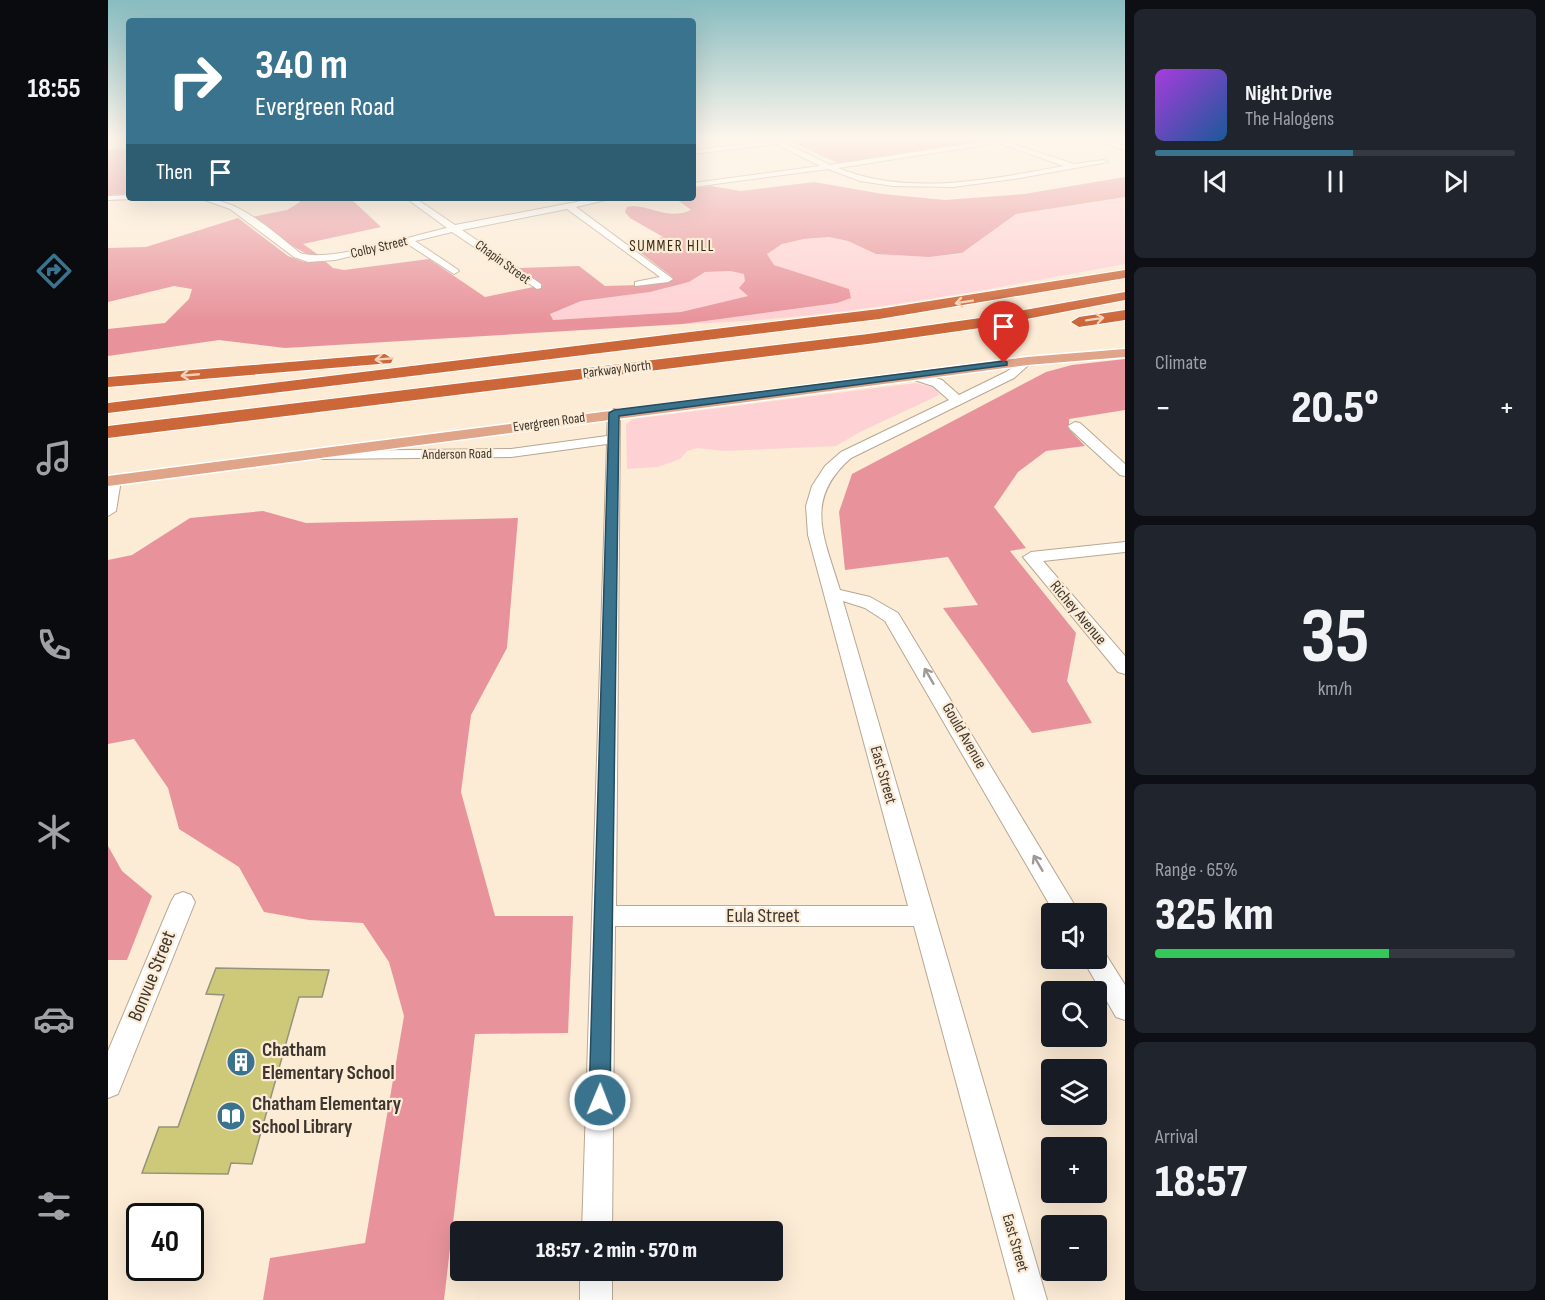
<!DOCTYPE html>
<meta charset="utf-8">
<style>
body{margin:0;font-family:"Sofia Sans Condensed",sans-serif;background:#20242c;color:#f1f3f6;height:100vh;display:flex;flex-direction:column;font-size:22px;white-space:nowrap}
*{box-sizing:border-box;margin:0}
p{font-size:20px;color:#9ea1a6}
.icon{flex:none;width:33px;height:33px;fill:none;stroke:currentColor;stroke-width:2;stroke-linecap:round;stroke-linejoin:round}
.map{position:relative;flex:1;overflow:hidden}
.details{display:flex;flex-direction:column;gap:9px;padding:9px;background:#0d0f14;width:420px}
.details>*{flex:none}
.top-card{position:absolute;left:18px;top:18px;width:570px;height:183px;border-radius:6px;box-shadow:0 6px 24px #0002;background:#3a738d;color:#fff;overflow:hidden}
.fabs{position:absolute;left:933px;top:903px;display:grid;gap:12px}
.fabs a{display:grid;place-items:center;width:66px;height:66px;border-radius:6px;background:#171b24;box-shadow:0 6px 24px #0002;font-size:30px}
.speed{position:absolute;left:18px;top:1203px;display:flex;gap:12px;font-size:30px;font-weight:700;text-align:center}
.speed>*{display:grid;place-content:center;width:78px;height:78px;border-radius:50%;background:#171b24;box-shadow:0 6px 24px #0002;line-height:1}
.speed .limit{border:3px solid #111;border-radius:9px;background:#fff;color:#111}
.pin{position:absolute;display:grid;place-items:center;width:51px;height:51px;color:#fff;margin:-62px -26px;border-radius:50% 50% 50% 0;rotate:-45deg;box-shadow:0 0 6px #0007}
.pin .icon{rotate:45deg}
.me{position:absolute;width:66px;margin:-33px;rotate:1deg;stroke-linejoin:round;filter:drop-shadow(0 0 4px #0008)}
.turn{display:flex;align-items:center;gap:21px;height:126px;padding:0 30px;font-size:27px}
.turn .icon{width:78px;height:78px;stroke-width:2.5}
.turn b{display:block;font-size:42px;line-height:51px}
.then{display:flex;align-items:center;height:57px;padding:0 30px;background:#0003;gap:12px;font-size:22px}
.big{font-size:45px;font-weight:800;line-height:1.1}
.details .widget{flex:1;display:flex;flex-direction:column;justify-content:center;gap:9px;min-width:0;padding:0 21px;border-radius:9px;background:#20242c}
.details .dial{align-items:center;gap:0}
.dial b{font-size:78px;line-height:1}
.song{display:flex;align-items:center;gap:18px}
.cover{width:72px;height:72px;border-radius:9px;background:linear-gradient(135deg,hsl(280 70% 55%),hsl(210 70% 35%))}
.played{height:6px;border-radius:3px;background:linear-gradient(90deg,#3a738d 55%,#363941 55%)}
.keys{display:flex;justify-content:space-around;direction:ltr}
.heat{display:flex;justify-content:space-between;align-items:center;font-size:33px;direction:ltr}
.charge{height:9px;border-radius:4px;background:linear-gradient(90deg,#34c759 65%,#363941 0)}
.trip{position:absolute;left:342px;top:1221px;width:333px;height:60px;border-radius:6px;background:#171b24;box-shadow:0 6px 24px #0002;font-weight:800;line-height:60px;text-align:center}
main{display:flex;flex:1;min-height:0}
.tabs{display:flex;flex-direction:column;width:108px;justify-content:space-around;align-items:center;background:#090b0e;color:#9ea1a6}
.tabs .icon{width:42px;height:42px}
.tabs .active{color:#3a738d}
.tabs b{font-size:27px;color:#f1f3f6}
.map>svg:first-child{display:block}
</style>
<main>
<nav class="tabs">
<b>18:55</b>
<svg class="icon active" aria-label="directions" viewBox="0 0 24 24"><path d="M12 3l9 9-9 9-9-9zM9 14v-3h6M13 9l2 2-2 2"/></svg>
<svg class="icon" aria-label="music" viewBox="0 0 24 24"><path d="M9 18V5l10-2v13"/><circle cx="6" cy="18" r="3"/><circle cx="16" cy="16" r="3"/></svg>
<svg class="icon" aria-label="phone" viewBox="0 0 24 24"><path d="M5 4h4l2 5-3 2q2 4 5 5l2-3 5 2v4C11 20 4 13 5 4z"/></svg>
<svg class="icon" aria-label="climate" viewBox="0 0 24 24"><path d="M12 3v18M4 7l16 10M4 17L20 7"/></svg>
<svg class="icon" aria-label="car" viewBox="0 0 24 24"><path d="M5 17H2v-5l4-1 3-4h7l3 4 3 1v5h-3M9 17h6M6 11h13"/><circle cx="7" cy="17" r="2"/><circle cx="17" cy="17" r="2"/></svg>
<svg class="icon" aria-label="filters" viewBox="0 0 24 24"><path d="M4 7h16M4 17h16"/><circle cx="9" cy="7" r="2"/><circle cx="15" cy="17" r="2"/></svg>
</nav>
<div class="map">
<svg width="1017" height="1300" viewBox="0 0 1017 1300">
<rect width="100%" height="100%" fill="#fcebd5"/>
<path fill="#fed1d4" d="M 1017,197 L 1017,264 C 871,291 724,320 575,324 L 729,303 L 743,298 L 741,289 L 666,265 L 659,254 L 674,244 L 696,239 L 721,237 L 740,241 L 768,254 L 821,257 L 853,254 L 908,214 Z
M 622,271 L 637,274 L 640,296 L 573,312 L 444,320 L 442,314 L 473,301 L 542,292 L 581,282 L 597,272 Z
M 808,383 L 828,388 L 831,395 L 752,432 L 728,446 L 616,451 L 589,448 L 579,451 L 572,459 L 550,467 L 519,469 L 518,424 L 525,419 Z"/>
<path fill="#e8939c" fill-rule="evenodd" d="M 677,139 L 888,139 L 878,143 L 730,163 Z
M 21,148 L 21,194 L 0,195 L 0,150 Z
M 1017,177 L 1017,197 L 908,214 L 854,253 L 821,257 L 768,254 L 740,241 L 721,237 L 696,239 L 674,244 L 659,254 L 666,265 L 741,289 L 743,298 L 729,303 L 575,324 L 177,348 L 111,340 L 0,356 L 0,329 L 57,323 L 81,299 L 84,289 L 66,286 L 0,302 L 0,248 L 38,247 L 130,218 L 180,256 L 196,262 L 218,262 L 225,268 L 236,270 L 321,259 L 377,297 L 435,285 L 410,268 L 471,266 L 497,286 L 531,285 L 560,279 L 563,276 L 525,247 L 529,246 L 530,242 L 555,237 L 522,218 L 517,212 L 519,207 L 525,206 C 545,207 562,220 583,210 L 567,198 L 585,198 L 585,188 L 603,186 L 633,191 L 706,182 L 775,194 L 837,200 L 916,194 ZM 622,271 L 636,274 L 637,281 L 631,288 L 640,296 L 573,312 L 445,320 L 442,314 L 473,301 L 542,292 L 581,282 L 597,272 Z
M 189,198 L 242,198 L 273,227 L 195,244 L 212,256 L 199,254 L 186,247 L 144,217 L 179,210 L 192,202 Z
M 1017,359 L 1017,410 L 961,419 L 961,429 L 977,446 L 938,451 L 910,472 L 886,507 L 918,548 L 902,551 L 968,633 L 959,681 L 984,723 L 924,733 L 835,608 L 870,605 L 840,557 L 737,570 L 731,512 L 744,474 L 938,372 L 964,365 Z
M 155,511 L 198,523 L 410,518 L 399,648 L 363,715 L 353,792 L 387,916 L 465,916 L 460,1033 L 367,1034 L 336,1300 L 155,1300 L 162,1258 L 257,1243 L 296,1016 L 281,962 L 255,923 L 201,920 L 156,912 L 131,867 L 71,829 L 60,788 L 26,739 L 0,744 L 0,560 L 24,555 L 82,518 Z
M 0,846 L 14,871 L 44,896 L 19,960 L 0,960 Z"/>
<path fill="#cec978" stroke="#94937b" stroke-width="1.5" d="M 108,968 L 221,970 L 214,997 L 191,997 L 144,1164 L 123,1163 L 120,1174 L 34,1173 L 51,1127 L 70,1127 L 116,995 L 98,994 Z"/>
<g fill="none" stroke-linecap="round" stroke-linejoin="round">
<g stroke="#b7a893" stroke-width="2">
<path id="minor" d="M 660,139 L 669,139 L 722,165 L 890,139 L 906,139 L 899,142 L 966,164 L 996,160 L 1000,162 L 906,179 L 845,187 L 785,186 L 752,181 L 720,169 L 585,187 L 585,183 L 712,166 L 668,144 L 585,154 L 585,150 L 661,141 ZM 890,143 L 956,166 C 883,179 801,197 730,168 Z
M 986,139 L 996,139 L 1017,146 L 1017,150 Z
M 21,195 L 21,198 L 24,199 L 0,200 L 0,196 Z
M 91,198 C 131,198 162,230 192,253 C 221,263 306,235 339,228 L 298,198 L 307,198 L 347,225 L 489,198 L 506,198 L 468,207 L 565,279 L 560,282 L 527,286 L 527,282 L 552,277 L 459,209 L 354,230 L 433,284 L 433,288 L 429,289 L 344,232 L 307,241 L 349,269 L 351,271 L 346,274 L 298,243 L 227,260 L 200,262 L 186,257 L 122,209 Z
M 919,357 L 925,361 L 906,378 L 743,458 C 695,500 716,537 732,590 L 762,597 L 790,613 L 972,914 L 947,914 L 777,621 L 757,608 L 735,601 L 939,1300 L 907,1300 L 806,926 L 507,926 L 504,1232 L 474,1232 L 499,444 L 403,457 L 213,459 L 206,455 L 213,451 L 403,449 L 499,436 L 500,413 L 506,409 L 511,410 L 512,413 L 508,906 L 800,906 L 700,535 L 698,506 L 704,486 L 717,466 L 733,452 L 841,400 L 825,386 L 800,378 L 800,372 L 804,371 L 834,380 L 851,395 L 898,372 Z
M 967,422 L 972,423 L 1017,464 L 1017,476 L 1012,475 L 962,429 L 960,426 Z
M 6,476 L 13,480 L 8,511 L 0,516 L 0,478 Z
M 1017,542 L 1017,552 L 935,561 L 1017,656 L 1017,674 L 1010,672 L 915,557 L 923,552 Z
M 75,892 L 83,895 L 87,902 L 10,1094 L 0,1098 L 0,1051 L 63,902 L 67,895 Z
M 988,948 L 995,950 L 1017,985 L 1017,1020 L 1008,1017 L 974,958 L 988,958 Z
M 472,1270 L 504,1270 L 504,1300 L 472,1300 Z"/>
</g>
<g stroke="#fff" stroke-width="3">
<path id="major" d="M 1017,349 L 1017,357 L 919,365 L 0,486 L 0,476 L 919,357 Z"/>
</g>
<g stroke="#fff" stroke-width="2">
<path id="highway" d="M 1017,270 L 1017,278 L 771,319 L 0,413 L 0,403 L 771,309 Z
M 1017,292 L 1017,300 L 872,328 L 760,344 L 0,438 L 0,426 L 760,334 L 872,318 Z
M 1017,310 L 1017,320 L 971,327 L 963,322 L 971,317 Z
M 277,354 L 285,359 L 283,363 L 0,387 L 0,377 Z"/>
</g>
<use href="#minor" fill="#fff" fill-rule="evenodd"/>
<use href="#major" fill="#e0a489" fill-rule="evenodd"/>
<use href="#highway" fill="#cc673a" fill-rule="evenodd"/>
</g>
<defs><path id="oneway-shaft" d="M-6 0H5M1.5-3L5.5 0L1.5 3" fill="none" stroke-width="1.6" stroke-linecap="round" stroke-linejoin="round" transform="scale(1.5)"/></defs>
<g stroke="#f2d1b6">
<use href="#oneway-shaft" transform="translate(856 302) rotate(171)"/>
<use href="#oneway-shaft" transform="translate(987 319) rotate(-9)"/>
<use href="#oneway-shaft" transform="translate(276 359) rotate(175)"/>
<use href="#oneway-shaft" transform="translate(82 375) rotate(175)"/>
</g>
<g stroke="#9e9b97">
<use href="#oneway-shaft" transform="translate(821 676) rotate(-120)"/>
<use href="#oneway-shaft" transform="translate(930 863) rotate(-120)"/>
</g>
<linearGradient id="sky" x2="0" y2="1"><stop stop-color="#88bcc0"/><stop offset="0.43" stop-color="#fef6ec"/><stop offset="1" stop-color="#fef6ec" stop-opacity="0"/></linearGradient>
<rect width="1017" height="321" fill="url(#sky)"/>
<path fill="#3a738d" stroke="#264b5c" stroke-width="1.5" d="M 896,361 L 899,362 L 899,365 L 511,416 L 502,1100 L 499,1107 L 492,1110 L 484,1107 L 481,1100 L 501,413 L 506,410 Z"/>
<defs>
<g id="building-disc" transform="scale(1.5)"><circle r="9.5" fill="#3a738d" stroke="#fcebd5"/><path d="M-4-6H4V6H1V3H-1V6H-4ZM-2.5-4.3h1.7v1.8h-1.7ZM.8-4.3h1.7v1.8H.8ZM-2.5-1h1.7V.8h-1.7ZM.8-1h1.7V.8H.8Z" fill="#fff"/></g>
<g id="library-disc" transform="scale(1.5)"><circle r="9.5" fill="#3a738d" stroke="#fcebd5"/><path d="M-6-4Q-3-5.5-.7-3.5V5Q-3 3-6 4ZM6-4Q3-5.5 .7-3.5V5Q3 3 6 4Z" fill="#fff"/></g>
</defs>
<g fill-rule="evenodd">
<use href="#building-disc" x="133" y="1062"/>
<use href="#library-disc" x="123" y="1116"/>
</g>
<g text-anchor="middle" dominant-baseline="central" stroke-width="4.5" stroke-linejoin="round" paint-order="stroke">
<g font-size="14" fill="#3e372f" stroke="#fcebd5">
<text transform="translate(271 247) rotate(-13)">Colby Street</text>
<text transform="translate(395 262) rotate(36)">Chapin Street</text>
<text transform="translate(509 369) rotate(-7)">Parkway North</text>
<text transform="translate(441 422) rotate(-8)">Evergreen Road</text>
<text transform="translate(349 454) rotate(-1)">Anderson Road</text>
</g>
<g font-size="15" letter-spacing="1.5" fill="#362918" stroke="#fcebd5">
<text x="564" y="246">SUMMER HILL</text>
</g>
<g font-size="16" fill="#3e372f" stroke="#fcebd5">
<text transform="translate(970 613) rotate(50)">Richey Avenue</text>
<text transform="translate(856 736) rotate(60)">Gould Avenue</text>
<text transform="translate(775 775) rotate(74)">East Street</text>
<text transform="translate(907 1243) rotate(74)">East Street</text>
</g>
<g font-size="20" fill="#3e372f" stroke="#fcebd5">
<text x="655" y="916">Eula Street</text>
<text transform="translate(44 976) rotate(-68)">Bonvue Street</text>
</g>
<g font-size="20" font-weight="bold" fill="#3e372f" stroke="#fcebd5" text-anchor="start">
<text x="154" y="1050">Chatham<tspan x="154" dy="23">Elementary School</tspan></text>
<text x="144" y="1104">Chatham Elementary<tspan x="144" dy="23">School Library</tspan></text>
</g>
</g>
</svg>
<div class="fabs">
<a><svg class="icon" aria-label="sound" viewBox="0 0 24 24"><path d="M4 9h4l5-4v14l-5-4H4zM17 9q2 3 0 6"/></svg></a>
<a><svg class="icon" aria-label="search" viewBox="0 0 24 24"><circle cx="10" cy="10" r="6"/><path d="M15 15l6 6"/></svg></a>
<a><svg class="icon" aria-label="layers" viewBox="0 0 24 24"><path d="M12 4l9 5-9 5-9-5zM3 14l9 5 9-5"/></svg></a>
<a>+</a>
<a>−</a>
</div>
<div class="speed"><div class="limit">40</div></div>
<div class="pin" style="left:896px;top:363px;background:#d93025"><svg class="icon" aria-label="arrive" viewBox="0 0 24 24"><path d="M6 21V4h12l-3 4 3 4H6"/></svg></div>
<svg class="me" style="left:492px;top:1100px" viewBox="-20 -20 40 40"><circle r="17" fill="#3a738d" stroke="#fff" stroke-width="3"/><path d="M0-11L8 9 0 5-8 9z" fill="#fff"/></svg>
<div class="trip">18:57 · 2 min · 570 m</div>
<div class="top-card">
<div class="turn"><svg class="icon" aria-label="right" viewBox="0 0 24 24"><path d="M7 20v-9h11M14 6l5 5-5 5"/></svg><div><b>340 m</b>Evergreen Road</div></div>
<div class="then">Then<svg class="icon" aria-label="arrive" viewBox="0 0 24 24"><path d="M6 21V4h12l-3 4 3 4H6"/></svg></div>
</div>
</div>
<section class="details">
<div class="widget">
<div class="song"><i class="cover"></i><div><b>Night Drive</b><p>The Halogens</p></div></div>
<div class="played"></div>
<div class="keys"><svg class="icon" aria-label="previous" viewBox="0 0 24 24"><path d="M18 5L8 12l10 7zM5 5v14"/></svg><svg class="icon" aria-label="pause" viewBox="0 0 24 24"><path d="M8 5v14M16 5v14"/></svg><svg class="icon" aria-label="next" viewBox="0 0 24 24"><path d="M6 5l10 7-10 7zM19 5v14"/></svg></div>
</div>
<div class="widget"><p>Climate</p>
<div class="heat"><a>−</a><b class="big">20.5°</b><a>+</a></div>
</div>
<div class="widget dial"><b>35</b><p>km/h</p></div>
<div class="widget"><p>Range · 65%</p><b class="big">325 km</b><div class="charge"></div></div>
<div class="widget"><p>Arrival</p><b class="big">18:57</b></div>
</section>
</main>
